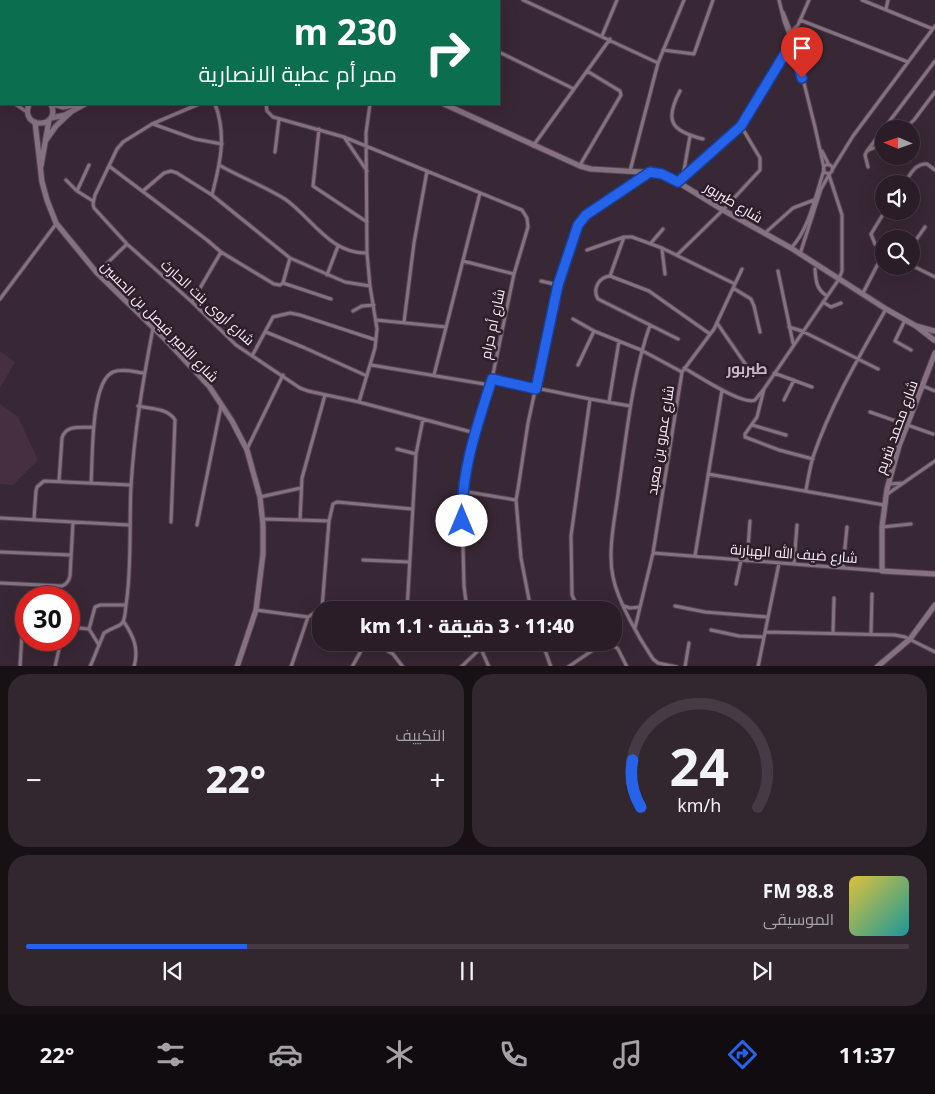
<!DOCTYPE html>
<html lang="ar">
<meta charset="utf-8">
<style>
body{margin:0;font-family:"Noto Sans",Cairo,sans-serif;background:#32262f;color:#f1f3f6;direction:rtl;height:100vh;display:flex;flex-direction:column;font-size:19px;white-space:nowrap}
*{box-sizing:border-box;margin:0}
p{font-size:16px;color:#a5a2a7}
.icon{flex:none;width:28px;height:28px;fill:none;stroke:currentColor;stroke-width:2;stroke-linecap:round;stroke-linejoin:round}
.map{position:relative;height:666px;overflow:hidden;direction:ltr}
.drawer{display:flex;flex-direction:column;gap:8px;padding:8px;background:#171015;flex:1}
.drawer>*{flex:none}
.banner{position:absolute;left:0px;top:0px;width:500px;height:105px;box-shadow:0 5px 20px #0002,0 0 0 1px #463b44;direction:rtl;background:#0b6e4f;color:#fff;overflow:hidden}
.needle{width:32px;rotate:272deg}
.buttons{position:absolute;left:875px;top:120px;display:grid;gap:10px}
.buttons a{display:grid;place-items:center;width:45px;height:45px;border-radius:50%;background:#2a1d27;box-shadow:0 5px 20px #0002,0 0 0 1px #463b44;font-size:25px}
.speed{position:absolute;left:15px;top:586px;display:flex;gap:10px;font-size:25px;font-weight:700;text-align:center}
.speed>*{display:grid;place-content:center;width:65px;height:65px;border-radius:50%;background:#2a1d27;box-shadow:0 5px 20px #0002,0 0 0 1px #463b44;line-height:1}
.speed .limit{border:8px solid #d22;background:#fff;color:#111}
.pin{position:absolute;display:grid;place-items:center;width:42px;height:42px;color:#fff;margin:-51px -21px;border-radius:50% 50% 50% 0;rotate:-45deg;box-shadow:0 0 5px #0007}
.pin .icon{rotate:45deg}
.me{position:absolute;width:55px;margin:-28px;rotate:0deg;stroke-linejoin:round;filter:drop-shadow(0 0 4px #0008)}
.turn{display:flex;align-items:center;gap:18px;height:105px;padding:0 20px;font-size:22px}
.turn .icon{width:65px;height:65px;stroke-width:2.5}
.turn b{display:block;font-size:35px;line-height:42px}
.big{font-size:38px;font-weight:800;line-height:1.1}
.drawer .tile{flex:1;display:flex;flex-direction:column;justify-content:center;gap:8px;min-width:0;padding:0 18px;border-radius:20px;background:#32262f}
.drawer .dial{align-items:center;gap:0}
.dial svg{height:130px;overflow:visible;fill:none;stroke:#463b44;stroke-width:7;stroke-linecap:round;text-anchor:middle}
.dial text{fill:#f1f3f6;stroke:none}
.song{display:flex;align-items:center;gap:15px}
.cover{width:60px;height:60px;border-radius:8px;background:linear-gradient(135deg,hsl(50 70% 55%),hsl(180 70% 35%))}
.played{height:5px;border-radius:2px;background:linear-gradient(90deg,#2563eb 25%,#463b44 25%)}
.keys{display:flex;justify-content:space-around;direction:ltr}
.heat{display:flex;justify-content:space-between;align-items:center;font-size:28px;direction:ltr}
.drawer .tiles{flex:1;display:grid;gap:8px;grid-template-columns:1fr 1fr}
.tile:last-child{grid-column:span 2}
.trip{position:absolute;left:312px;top:601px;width:310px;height:50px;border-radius:20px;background:#2a1d27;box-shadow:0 5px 20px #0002,0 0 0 1px #463b44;font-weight:800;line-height:50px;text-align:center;direction:rtl}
.tabs{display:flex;height:80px;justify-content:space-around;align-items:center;background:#110c10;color:#a5a2a7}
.tabs .icon{width:35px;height:35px}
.tabs .current{color:#2563eb}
.tabs b{font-size:22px;color:#f1f3f6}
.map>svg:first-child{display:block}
</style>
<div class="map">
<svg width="935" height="667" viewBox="0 0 935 667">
<rect width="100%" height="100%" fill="#382734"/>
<path fill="#462f3f" d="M 0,351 L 15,362 L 0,388 Z
M 0,404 L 18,417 L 38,460 L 13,485 L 0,484 Z"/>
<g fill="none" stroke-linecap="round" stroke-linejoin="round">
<g stroke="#534550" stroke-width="5">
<path id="street" d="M 267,0 L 272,1
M 378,0 L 381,1
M 523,0 L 658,63
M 779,0 L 784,21 L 792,42
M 862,0 L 933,29
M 173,1 L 173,0
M 307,1 L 308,0
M 344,1 L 344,0
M 434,1 L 435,0
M 489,1 L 489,0
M 886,9 L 888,0
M 783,12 L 792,35 L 815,127 L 824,168
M 800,20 L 908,62
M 791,32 L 798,25 L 809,0
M 602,36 L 617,0
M 663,50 L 694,54 L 713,0
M 499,52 L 574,89
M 0,82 L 1,83
M 0,88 L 1,90
M 680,91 C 664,121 671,131 703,139
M 15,104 L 27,112
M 199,104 L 152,124 L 123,142 L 117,149 L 95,195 L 93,204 L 94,208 L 127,244 L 192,302 L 236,345 L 300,388 L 308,391 L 359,402 L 475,433
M 266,104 L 267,111 L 273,117 L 344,137 L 522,210 L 527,218 L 528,227 L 514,274 L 492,379 L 475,433 L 464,476 L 462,505 L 464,586 L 467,610
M 153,124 L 195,139 L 222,144
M 319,129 L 313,186 L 367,222
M 904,129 L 914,120 L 935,92
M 344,137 L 367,171
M 533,146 L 610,39
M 822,151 L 829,165
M 867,151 L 884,143
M 275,152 L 279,119
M823.5 169a4.5 4.5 0 1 1 9 0a4.5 4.5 0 1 1-9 0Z
M 219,165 C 240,177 264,186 285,199 C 312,218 330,254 367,253
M 580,165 L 621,95 L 620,91 L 587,71
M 109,166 L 207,240 L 221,252 L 274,284 L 280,285 L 283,283 L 290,258
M 868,167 L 865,155 L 867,151 L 935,61
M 832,170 L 853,136 L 935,26
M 630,171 L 658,63 L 684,0
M 683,176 L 690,136
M 66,180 L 77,191 L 93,201
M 678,182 L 741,126 L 773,75 L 786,49 L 793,41
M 904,184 C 910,175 915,163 927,164 L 935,170
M 77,191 L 89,165
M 143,191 L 164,173 L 171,171 L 177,173 L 212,195 L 290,258 L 345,282 L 370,286
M 212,195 C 220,164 227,135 215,104
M 765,233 L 793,208 L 814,200
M 651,243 L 663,229
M 911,247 L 925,227
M 791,248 C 809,230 816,194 824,170
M 662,249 L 665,274
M 587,250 L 624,237 L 632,237 L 662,248 L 735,284
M 884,250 L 875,244 L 871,234 L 885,211
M 800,254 L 821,189 L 830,173
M 677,255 L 723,210 L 760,170 L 760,158 L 741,126
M 463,261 L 514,274
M 911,265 L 935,277
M 815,269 C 816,281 816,289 827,296
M 778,271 L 793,343
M 97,273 L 127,244
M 327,275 L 338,246
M 610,276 C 599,277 592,289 598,299 L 678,339
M 610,276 L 649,291 L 710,334
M 610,276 L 624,237
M 541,281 L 558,285
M 283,283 L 331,299
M 733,288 L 751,299 L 754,306 L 760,332
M 863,293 L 884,252
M 0,299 L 56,224
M 192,302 L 221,252
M 823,302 L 831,307 L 841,303
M 353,311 L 362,306 L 374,305
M 573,319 L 594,331 L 641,350 L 682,372
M 376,320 L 446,327
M 905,320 L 895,341 L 911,350
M 404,322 L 414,243 L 427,171
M 717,323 L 746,365
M 650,325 C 632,377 627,432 619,486 C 616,514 607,549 613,577 C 618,602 639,638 653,659 L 658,663 L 677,667
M 789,327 L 802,331 L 878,369
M 266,332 L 305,348 L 367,376
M 252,356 L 273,317 L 290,313 L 300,315 L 376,340
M 371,365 L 490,385
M 578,365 L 594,331
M 684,368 C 697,375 743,406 755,400 L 764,389 L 839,279 L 842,271 L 842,215 L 829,175
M 774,373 L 812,387
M 434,375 L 480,193
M 492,379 L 590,399 L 630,406
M 923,386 L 935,391
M 764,389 L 757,417 L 745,434 L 745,437 L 779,450 L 813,459
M 325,395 L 302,478 L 300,520 L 329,521
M 784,400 L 794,380
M 359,402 L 375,348 L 377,329 L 370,286 L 367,253 L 366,133 L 370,104
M 609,402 L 619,341
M 138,406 C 151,409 168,408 175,420 L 171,522
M 870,412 L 933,434
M 752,425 L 786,435
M 247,449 L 283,375
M 397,449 L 416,454
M 708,474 L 884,505
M 59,481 L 62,438 C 66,424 81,428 94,427
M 91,483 C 93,460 90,382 113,372 C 122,368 135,372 144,373
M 889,484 L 903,483
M 806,490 C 808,479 810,467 813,457 C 831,404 859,357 886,309
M 462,491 L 516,500
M 886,495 L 935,461
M 260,497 L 301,488
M 0,518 L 129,525
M 34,519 L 36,491 L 37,487 L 44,481 L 131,485
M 262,519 L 300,520
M 197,525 L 221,406
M 882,527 L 911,524
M 0,552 L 71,555
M 653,553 L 882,571
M 695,556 L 722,390
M 363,560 L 409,562
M 747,561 L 750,521
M 794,564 L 797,525
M 843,567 L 847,527
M 0,583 L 62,586 C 67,584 69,581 70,576 L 73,522
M 736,584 L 741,560
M 624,606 L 630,608 L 640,607
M 675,606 L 705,612 L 768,617
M 256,610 L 308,617 L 322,608 L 329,521 L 333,504 L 337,502 L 412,509
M 407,610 L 416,454 L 423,419
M 531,610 L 521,558 L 516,500 L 518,489 L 528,423 L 558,285 L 576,229 L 580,221 L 649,174
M 579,610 L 572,595 L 571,536 L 590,399
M 124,622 C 134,637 139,649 134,667
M 69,627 L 89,629
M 635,628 L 653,553 L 682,372 L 714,329 L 742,269
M 711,630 L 739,636 L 764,637
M 765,632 L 895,635 L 905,637 L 935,652
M 833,633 L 834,598
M 871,634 L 872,594
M 373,642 L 393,654 L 403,667
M 478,642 L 489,667
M 542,642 L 551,667
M 609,642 L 618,649 L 627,667
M 99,645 L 89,629 L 95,607 L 100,605 L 126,605 C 132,567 129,526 131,487 C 134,433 143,381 153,328
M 20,667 L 22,633 L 26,625
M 55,667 L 61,640
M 90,667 L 104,633 C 122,622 124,630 126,605
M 291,667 L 308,617
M 352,667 L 366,642
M 461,667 L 481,648
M 568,667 L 605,642
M 685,667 L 689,643
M 758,667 L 779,563"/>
</g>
<g stroke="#534550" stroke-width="7">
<path id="secondary" d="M 83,1 L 84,0
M 93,1 L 94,0
M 29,104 C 19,130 62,129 51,104
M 53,104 L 63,107 L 78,104
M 444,104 L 580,166 L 591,169 L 658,173 L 668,176 L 723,210 L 791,248 L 886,309 L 916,326 L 934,340
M 51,118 L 65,115 L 85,104
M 35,122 L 42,182 L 47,200 L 56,223 L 97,273 L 166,340 L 209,386 L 232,421 L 247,450 L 260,497 L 263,525 L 263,554 L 256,610 L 237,667
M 46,140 L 56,126 L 71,112
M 41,166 L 49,120
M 916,326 L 935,331
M 935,353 L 899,446 L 887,489 L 882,527 L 882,571 L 935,574
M 877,667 L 910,639 L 935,605"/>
</g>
<use href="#street" stroke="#85717f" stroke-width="3"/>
<use href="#secondary" stroke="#85717f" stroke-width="5"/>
</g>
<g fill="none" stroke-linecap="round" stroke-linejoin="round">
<g stroke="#184099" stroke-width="12">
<path id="route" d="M 462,521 C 461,471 477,426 492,379 L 536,389 L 558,285 L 578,225 L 586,215 L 650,172 L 662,174 L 678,182 L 741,126 L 792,42 L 802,78"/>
</g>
<use href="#route" stroke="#2563eb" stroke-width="9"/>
</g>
<g text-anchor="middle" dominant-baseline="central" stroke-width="5" stroke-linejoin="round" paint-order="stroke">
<g font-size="14" fill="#f9eef6" stroke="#2e1e2a">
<text transform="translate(734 202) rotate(31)">شارع طبربور</text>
<text transform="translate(208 302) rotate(42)">شارع أروى بنت الحارث</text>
<text transform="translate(160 321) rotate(46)">شارع الأمير فيصل بن الحسين</text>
<text transform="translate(492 324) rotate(-78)">شارع أم حرام</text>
<text transform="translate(896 427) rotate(-70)">شارع محمد شريم</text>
<text transform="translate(660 440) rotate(-81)">شارع عمرو بن معبد</text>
<text transform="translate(794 553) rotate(4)">شارع ضيف الله الهبارنة</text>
</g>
<g font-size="15" font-weight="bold" fill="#cdb7c6" stroke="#2e1e2a">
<text x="747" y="368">طبربور</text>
</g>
</g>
</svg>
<div class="buttons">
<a><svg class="needle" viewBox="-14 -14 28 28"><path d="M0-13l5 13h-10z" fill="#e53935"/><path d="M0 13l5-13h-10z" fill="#a5a2a7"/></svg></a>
<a><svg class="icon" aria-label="sound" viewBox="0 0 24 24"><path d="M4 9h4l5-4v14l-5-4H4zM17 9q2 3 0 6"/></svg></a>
<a><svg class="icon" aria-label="search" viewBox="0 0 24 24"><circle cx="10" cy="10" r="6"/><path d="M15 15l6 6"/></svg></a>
</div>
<div class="speed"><div class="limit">30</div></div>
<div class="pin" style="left:802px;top:78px;background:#d93025"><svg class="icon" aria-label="arrive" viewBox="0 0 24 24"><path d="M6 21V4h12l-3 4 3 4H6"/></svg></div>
<svg class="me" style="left:462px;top:521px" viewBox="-20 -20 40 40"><circle r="19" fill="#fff"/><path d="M0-13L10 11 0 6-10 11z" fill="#2563eb"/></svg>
<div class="trip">11:40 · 3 دقيقة · 1.1 km</div>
<div class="banner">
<div class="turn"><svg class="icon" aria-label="right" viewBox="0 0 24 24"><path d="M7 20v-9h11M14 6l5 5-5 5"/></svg><div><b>230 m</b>ممر أم عطية الانصارية</div></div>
</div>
</div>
<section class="drawer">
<div class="tiles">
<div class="tile dial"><svg viewBox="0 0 100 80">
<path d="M14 69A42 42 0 1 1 86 69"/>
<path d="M14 69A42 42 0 0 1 9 40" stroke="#2563eb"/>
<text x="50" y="56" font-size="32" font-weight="700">24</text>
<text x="50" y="72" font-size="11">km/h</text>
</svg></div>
<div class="tile"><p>التكييف</p>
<div class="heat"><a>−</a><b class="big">22°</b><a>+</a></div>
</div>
<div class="tile">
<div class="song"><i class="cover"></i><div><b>98.8 FM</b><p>الموسيقى</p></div></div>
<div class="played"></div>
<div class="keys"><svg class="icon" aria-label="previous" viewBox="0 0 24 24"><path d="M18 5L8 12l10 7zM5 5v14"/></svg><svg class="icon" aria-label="pause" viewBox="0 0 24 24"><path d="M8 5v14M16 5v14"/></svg><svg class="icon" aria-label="next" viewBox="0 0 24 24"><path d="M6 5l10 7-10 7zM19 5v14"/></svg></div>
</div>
</div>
</section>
<nav class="tabs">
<b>11:37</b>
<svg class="icon current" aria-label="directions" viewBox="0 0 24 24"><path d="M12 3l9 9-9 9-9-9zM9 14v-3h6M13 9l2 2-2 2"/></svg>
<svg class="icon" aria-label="music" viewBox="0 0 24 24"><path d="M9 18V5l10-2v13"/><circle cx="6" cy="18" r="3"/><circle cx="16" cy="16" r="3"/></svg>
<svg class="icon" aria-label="phone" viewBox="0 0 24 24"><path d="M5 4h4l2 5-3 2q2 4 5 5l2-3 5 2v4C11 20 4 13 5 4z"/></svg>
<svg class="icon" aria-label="climate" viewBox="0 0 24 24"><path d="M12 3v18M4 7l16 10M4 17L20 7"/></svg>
<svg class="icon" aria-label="car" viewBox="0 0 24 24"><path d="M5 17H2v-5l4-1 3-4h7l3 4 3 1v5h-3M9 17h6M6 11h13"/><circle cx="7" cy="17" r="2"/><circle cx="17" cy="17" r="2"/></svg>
<svg class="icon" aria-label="filters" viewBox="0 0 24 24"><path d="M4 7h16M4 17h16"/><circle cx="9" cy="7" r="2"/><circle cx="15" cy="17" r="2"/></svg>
<b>22°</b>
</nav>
